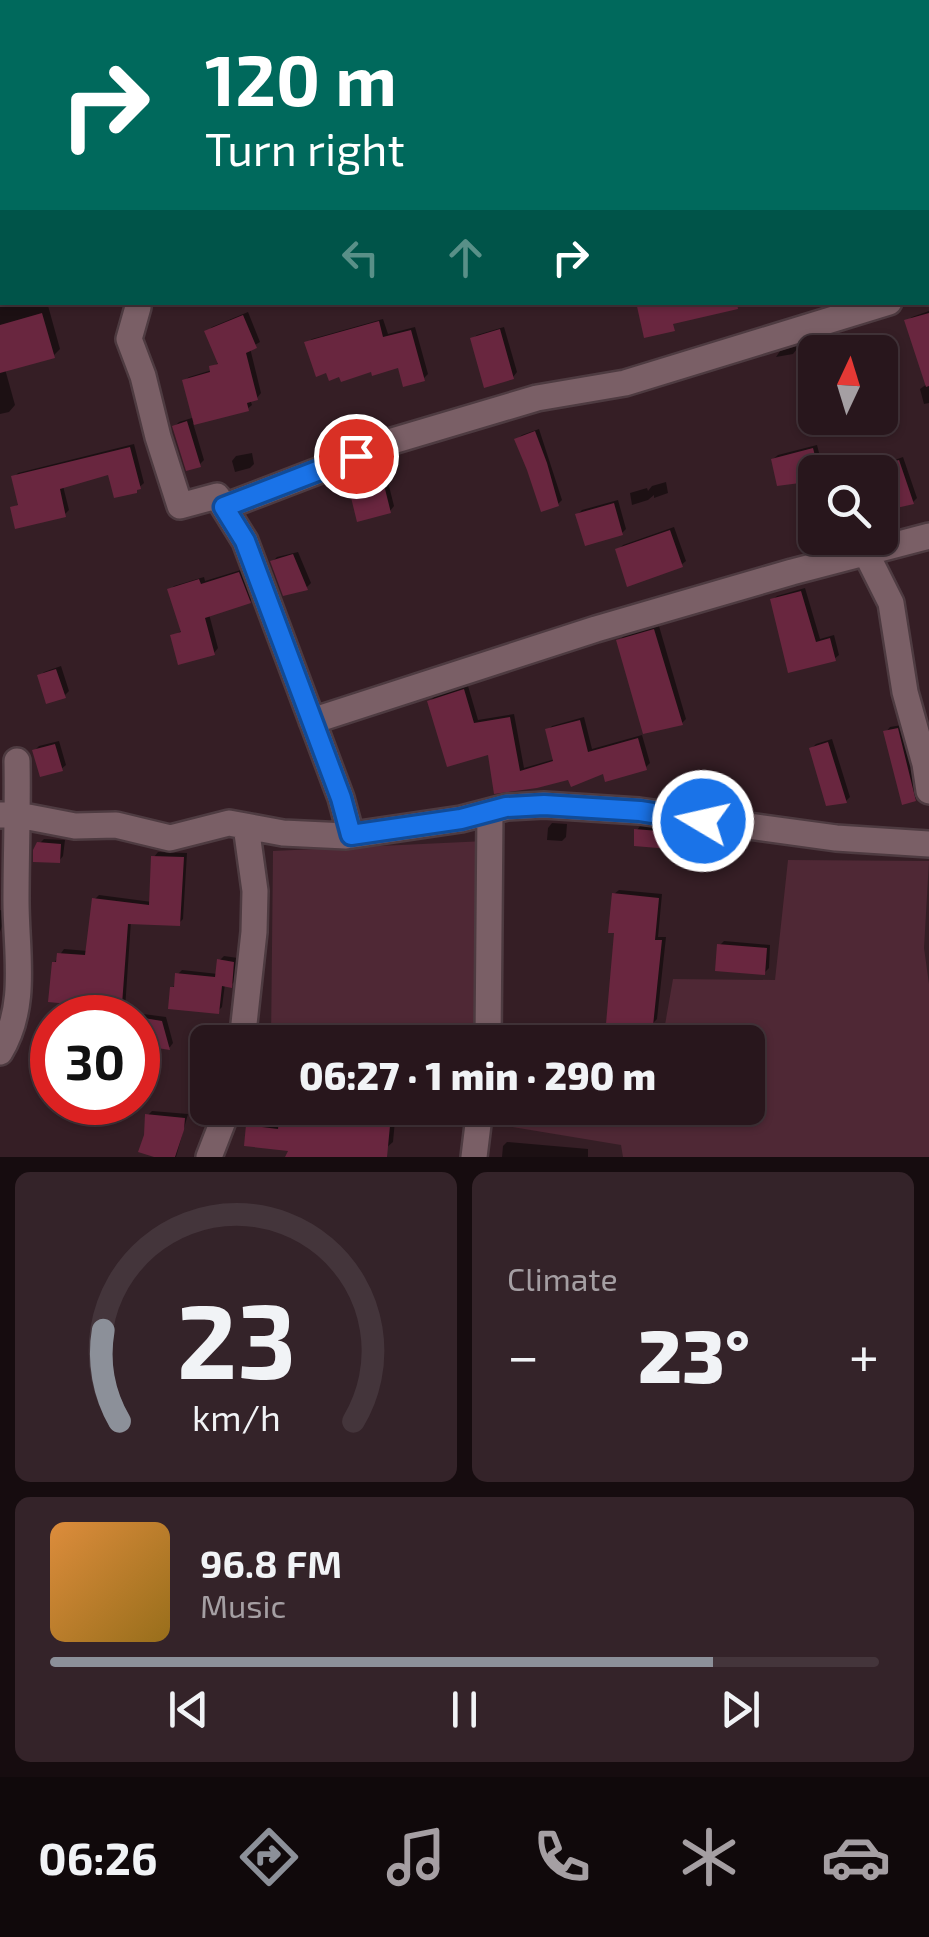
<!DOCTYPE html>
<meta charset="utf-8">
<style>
body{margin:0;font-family:"Exo 2",sans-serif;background:#342329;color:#f1f3f6;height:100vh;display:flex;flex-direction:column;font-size:38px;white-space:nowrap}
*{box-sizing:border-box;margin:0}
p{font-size:32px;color:#a59fa3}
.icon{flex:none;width:55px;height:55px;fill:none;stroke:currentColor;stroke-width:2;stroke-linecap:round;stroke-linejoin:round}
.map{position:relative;height:1157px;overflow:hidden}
.side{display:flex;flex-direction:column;gap:15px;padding:15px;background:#160c0f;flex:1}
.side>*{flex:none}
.guide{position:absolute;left:0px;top:0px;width:930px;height:305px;box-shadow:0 2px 8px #0004,0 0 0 2px #44353b;background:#00695c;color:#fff;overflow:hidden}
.needle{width:65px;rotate:4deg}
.controls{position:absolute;left:798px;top:335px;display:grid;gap:20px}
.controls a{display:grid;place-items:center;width:100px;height:100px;border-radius:15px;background:#28161c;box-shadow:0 2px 8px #0004,0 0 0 2px #44353b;font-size:50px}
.speed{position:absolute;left:30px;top:995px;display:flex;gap:20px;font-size:50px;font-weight:700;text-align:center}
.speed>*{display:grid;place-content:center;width:130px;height:130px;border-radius:50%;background:#28161c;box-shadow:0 2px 8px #0004,0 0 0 2px #44353b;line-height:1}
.speed .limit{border:15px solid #d22;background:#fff;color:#111}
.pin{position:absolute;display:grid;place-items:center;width:85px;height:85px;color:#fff;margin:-42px;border:5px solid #fff;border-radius:50%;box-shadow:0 2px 10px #0007}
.me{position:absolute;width:110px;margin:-55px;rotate:279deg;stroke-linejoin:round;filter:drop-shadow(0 0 8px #0008)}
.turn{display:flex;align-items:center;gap:35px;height:210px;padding:0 40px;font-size:45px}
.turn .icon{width:130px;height:130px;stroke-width:2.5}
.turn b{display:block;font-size:70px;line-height:85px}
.lanes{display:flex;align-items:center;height:95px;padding:0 40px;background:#0003;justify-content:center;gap:50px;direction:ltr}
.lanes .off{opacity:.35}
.big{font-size:75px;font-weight:800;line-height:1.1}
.side .card{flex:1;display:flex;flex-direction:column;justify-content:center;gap:15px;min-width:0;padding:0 35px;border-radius:15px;background:#342329}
.side .dial{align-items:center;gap:0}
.dial svg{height:260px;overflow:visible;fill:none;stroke:#44353b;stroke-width:7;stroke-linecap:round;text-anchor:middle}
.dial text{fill:#f1f3f6;stroke:none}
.song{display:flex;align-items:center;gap:30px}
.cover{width:120px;height:120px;border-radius:15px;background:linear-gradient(135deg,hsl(30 70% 55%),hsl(40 70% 35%))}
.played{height:10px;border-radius:5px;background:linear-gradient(90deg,#8c9099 80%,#44353b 80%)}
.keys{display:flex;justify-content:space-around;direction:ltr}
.heat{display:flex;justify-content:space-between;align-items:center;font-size:55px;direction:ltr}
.side .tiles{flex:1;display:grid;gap:15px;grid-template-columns:1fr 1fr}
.card:last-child{grid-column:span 2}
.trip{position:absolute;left:190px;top:1025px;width:575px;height:100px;border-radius:15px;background:#28161c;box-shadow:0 2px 8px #0004,0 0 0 2px #44353b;font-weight:800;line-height:100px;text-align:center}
.menu{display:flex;height:160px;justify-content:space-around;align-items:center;background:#10090b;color:#a59fa3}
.menu .icon{width:70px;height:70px}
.menu .selected{color:#8c9099}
.menu b{font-size:45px;color:#f1f3f6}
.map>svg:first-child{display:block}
</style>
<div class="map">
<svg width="929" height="1157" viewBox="0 0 929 1157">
<rect width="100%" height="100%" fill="#351e25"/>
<path fill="#4f2835" d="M 486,841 L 477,1042 L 271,1042 L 273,851 Z
M 788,860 L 929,861 L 924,948 L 929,984 L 929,1157 L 623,1157 L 621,1145 L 489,1123 L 343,1108 L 748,1108 L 748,1042 L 662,1042 L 673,979 L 775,980 Z"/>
<path fill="#0007" d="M 565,0 L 606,0 L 606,2 L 565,2 Z
M 654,0 L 751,0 L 751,2 L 653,2 Z
M 785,0 L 805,0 L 805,2 L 785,2 Z
M 835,0 L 858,0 L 857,2 L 835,2 Z
M 894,0 L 922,0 L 920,2 Z
M 2,266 L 2,302 L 47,302 L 60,349 L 54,355 L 5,369 L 15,405 L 9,412 L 0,414 L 0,267 Z
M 929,311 L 929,403 L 924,404 L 920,389 L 927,384 L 907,321 L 912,317 Z
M 248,312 L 260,342 L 250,348 L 261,393 L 257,398 L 250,399 L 252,405 L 247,409 L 193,423 L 204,460 L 200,464 L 175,426 L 179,422 L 195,417 L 184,381 L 189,377 L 212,370 L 212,367 L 220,362 L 207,332 L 212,327 Z
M 383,319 L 388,334 L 415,327 L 428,374 L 423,379 L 399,365 L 328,370 L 307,343 L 312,339 Z
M 504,327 L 517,372 L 513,377 L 472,339 L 477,335 Z
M 796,346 L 797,349 L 793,354 L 776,357 L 780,351 Z
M 539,429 L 562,500 L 558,504 L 517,439 L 522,435 Z
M 134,444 L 144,483 L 136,490 L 109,472 L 63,486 L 69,510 L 65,514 L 13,508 L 20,503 L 14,477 L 18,473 Z
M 817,445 L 824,472 L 815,472 L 815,482 L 773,459 L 778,455 Z
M 252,453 L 254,464 L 250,468 L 235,472 L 232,461 L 236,456 Z
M 903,457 L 917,498 L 913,502 L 882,467 L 886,463 Z
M 385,470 L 394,506 L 390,511 L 350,482 L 354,478 Z
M 666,482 L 668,493 L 654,498 L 654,495 L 648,500 L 632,505 L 630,493 L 647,488 L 648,491 L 652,486 Z
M 618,500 L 626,529 L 622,533 L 578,514 L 582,510 Z
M 674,527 L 686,561 L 681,565 L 618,550 L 623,545 Z
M 298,552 L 311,583 L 306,588 L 273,561 L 277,557 Z
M 244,569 L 254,597 L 250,601 L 209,614 L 218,648 L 214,653 L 173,636 L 183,630 L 170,590 L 174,586 L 204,577 L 205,581 Z
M 805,588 L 820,639 L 834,635 L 839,655 L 834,659 L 785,651 L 772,600 L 777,596 Z
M 659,626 L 686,719 L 682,723 L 619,641 L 624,636 Z
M 61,666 L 69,691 L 64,696 L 40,676 L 44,672 Z
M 468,686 L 478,720 L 514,714 L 524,768 L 555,759 L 548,730 L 552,726 L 584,717 L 592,749 L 642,735 L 650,763 L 646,767 L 569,777 L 536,786 L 429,702 L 434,697 Z
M 902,725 L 919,794 L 915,799 L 886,732 L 890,727 Z
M 832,739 L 850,797 L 846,801 L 812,748 L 816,744 Z
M 59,741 L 66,765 L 61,769 L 35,750 L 39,746 Z
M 552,823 L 567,824 L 566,837 L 562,841 L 547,840 L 548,828 Z
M 641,825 L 675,828 L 673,842 L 669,846 L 637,830 Z
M 44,839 L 65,840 L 63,856 L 59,861 L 39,844 Z
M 158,852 L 187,853 L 183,919 L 179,923 L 131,921 L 125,1009 L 128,1009 L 128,1012 L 166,1017 L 173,1043 L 170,1047 L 138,1043 L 138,1018 L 91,1018 L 92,1004 L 54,963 L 64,949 L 88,951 L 94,900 L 99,895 L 152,902 L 154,857 Z
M 619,890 L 662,894 L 658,937 L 666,937 L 657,1019 L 652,1024 L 616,931 L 614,894 Z
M 0,910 L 4,911 L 4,920 L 0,932 Z
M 724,941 L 770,945 L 769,968 L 764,973 L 720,945 Z
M 224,956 L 238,958 L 235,981 L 231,985 L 225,984 L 222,1007 L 218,1011 L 172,988 L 176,984 L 178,974 L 182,970 L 218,974 L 220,960 Z
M 283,1108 L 396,1109 L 393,1142 L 386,1148 L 292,1149 L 249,1126 L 255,1120 L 281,1123 Z
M 152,1111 L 188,1114 L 176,1157 L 163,1157 L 148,1115 Z
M 507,1142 L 588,1149 L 588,1157 L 502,1157 L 503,1146 Z"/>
<path fill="#69263f" d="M 636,302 L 737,302 L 738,309 L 673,324 L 675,331 L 644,338 Z
M 42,313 L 55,358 L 0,373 L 0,325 Z
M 929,313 L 929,386 L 926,387 L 904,320 Z
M 243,315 L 257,348 L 246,353 L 258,400 L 247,403 L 249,411 L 194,425 L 182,380 L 210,372 L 209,366 L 218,364 L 204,331 Z
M 379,321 L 383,337 L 411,330 L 425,381 L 403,387 L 398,368 L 372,376 L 371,372 L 341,382 L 339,377 L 329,381 L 326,373 L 316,377 L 304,342 Z
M 500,329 L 514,379 L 484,388 L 470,338 Z
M 187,421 L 201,467 L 186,471 L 172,426 Z
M 535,431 L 547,463 L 559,506 L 541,512 L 527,470 L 514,439 Z
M 130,447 L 141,489 L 137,490 L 137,493 L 114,498 L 108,475 L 60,489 L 66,517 L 15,529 L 10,507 L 18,505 L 11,476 Z
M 813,448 L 819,472 L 815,472 L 815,485 L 802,488 L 800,483 L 777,486 L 771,459 Z
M 899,460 L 914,504 L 892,509 L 879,466 Z
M 381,473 L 391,513 L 357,522 L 347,481 Z
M 614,503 L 623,535 L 585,546 L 575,514 Z
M 670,530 L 683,567 L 627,587 L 615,549 Z
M 293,554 L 308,590 L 283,596 L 270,561 Z
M 239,572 L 251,603 L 205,618 L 215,655 L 178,665 L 170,635 L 181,632 L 167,589 L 199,579 L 201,584 Z
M 801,591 L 816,642 L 830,638 L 836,661 L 788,673 L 770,599 Z
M 654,629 L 683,725 L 643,734 L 616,640 Z
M 56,669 L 66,698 L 46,704 L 37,675 Z
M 464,689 L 474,723 L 510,717 L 520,771 L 553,761 L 545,729 L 580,720 L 588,752 L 638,738 L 647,770 L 605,782 L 603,774 L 571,787 L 568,780 L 537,788 L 494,794 L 488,755 L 447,767 L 427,701 Z
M 898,728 L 916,801 L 902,805 L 883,731 Z
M 828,742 L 847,803 L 826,806 L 809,748 Z
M 55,744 L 63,771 L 40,777 L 32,750 Z
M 634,829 L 672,832 L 670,849 L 634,846 Z
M 37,842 L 61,844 L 60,863 L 33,862 L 33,850 Z
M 151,856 L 184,857 L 180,926 L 128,924 L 121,1018 L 89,1018 L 90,1006 L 48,1002 L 52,962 L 56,962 L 57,953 L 85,955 L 92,898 L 149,905 Z
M 612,893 L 659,898 L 655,940 L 662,940 L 653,1026 L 606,1024 L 614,933 L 608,933 Z
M 717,944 L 767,948 L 765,975 L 715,971 Z
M 217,959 L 234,962 L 232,988 L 222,986 L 219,1014 L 168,1009 L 170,987 L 174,987 L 175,973 L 215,977 Z
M 138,1017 L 162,1021 L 170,1050 L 138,1045 Z
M 280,1108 L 320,1110 L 320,1108 L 391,1115 L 387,1157 L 285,1157 L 288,1151 L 244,1146 L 246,1125 L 278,1129 Z
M 145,1114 L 185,1118 L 184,1130 L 175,1157 L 154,1157 L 138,1152 L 144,1135 Z"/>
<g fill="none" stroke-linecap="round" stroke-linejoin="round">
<g stroke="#4e3b41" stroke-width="30">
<path id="minor" d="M 177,2 L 178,0
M 421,2 L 422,0
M 928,32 L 929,26
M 928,55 L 929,67
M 0,74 L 2,74
M 928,132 L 929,131
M 928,291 L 929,290
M 137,302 L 138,307 L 129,339 L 143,376 L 158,437 L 180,506 L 217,496 L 245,541 L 341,798 L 351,835
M 224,507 L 357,456 L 379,445 L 537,398 L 625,383 L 889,302
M 866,553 L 891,603 L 905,692 L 925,764 L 929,791
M 312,721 L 596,629 L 792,572 L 929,536
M 0,815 L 18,815 L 75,826 L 116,825 L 170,838 L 229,823 L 283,833 L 346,836 L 461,819 L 507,807 L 544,805 L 639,811 L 836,838 L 929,844
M 242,1042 L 254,932 L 255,891 L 246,826
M 488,1042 L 490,812
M 0,1052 C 28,1006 16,952 16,901 C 16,854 18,808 17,761
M 209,1157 L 228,1108
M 474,1157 L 480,1108"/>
</g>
<use href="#minor" stroke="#7a5f66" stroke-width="25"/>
</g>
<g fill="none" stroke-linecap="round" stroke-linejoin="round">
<g stroke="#114b97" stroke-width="25">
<path id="route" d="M 356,456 L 224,507 L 245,541 L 341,798 L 351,835 L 461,819 L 506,807 L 544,805 L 640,811 L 703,821"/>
</g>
<use href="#route" stroke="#1a73e8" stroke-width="18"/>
</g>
</svg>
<div class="controls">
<a><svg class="needle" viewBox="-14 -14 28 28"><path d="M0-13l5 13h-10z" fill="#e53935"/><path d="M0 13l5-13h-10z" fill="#a59fa3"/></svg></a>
<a><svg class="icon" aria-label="search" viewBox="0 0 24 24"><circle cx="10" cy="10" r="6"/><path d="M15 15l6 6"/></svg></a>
</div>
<div class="speed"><div class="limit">30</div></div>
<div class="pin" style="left:356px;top:456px;background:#d93025"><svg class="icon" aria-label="arrive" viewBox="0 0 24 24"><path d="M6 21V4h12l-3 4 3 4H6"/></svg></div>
<svg class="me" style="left:703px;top:821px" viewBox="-20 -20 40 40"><circle r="17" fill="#1a73e8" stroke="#fff" stroke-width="3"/><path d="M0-11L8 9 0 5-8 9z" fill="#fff"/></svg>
<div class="trip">06:27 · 1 min · 290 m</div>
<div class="guide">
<div class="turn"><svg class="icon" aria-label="right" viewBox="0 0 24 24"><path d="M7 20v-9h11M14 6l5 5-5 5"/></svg><div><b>120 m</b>Turn right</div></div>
<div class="lanes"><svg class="icon off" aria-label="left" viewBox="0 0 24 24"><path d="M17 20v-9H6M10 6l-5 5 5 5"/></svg><svg class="icon off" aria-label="ahead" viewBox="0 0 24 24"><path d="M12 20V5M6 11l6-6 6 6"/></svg><svg class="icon" aria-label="right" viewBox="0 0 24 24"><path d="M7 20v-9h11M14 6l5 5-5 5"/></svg></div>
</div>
</div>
<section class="side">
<div class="tiles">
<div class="card dial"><svg viewBox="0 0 100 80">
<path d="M14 69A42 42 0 1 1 86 69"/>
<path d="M14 69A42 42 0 0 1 9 41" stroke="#8c9099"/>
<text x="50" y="56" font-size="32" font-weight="700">23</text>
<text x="50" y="72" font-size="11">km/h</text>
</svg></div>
<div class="card"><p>Climate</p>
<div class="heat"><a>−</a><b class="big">23°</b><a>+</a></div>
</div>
<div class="card">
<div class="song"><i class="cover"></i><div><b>96.8 FM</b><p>Music</p></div></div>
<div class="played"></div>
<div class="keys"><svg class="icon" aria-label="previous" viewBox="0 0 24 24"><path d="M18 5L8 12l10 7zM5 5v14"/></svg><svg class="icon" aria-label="pause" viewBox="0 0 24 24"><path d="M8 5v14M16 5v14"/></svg><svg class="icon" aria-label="next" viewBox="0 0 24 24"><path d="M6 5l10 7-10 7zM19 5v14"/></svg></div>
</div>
</div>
</section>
<nav class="menu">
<b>06:26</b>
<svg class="icon selected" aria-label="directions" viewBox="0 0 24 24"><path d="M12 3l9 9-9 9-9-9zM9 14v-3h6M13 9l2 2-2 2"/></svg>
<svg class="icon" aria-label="music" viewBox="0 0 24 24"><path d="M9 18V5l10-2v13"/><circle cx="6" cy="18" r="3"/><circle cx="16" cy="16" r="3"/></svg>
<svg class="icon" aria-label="phone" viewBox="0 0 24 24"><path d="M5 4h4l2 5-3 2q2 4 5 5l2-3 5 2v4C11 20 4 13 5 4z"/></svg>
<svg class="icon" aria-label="climate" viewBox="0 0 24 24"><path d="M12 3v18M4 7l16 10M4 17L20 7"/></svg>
<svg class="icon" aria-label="car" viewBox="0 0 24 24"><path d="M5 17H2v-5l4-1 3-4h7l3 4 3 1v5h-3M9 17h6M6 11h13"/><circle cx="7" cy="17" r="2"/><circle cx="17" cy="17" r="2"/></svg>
</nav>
